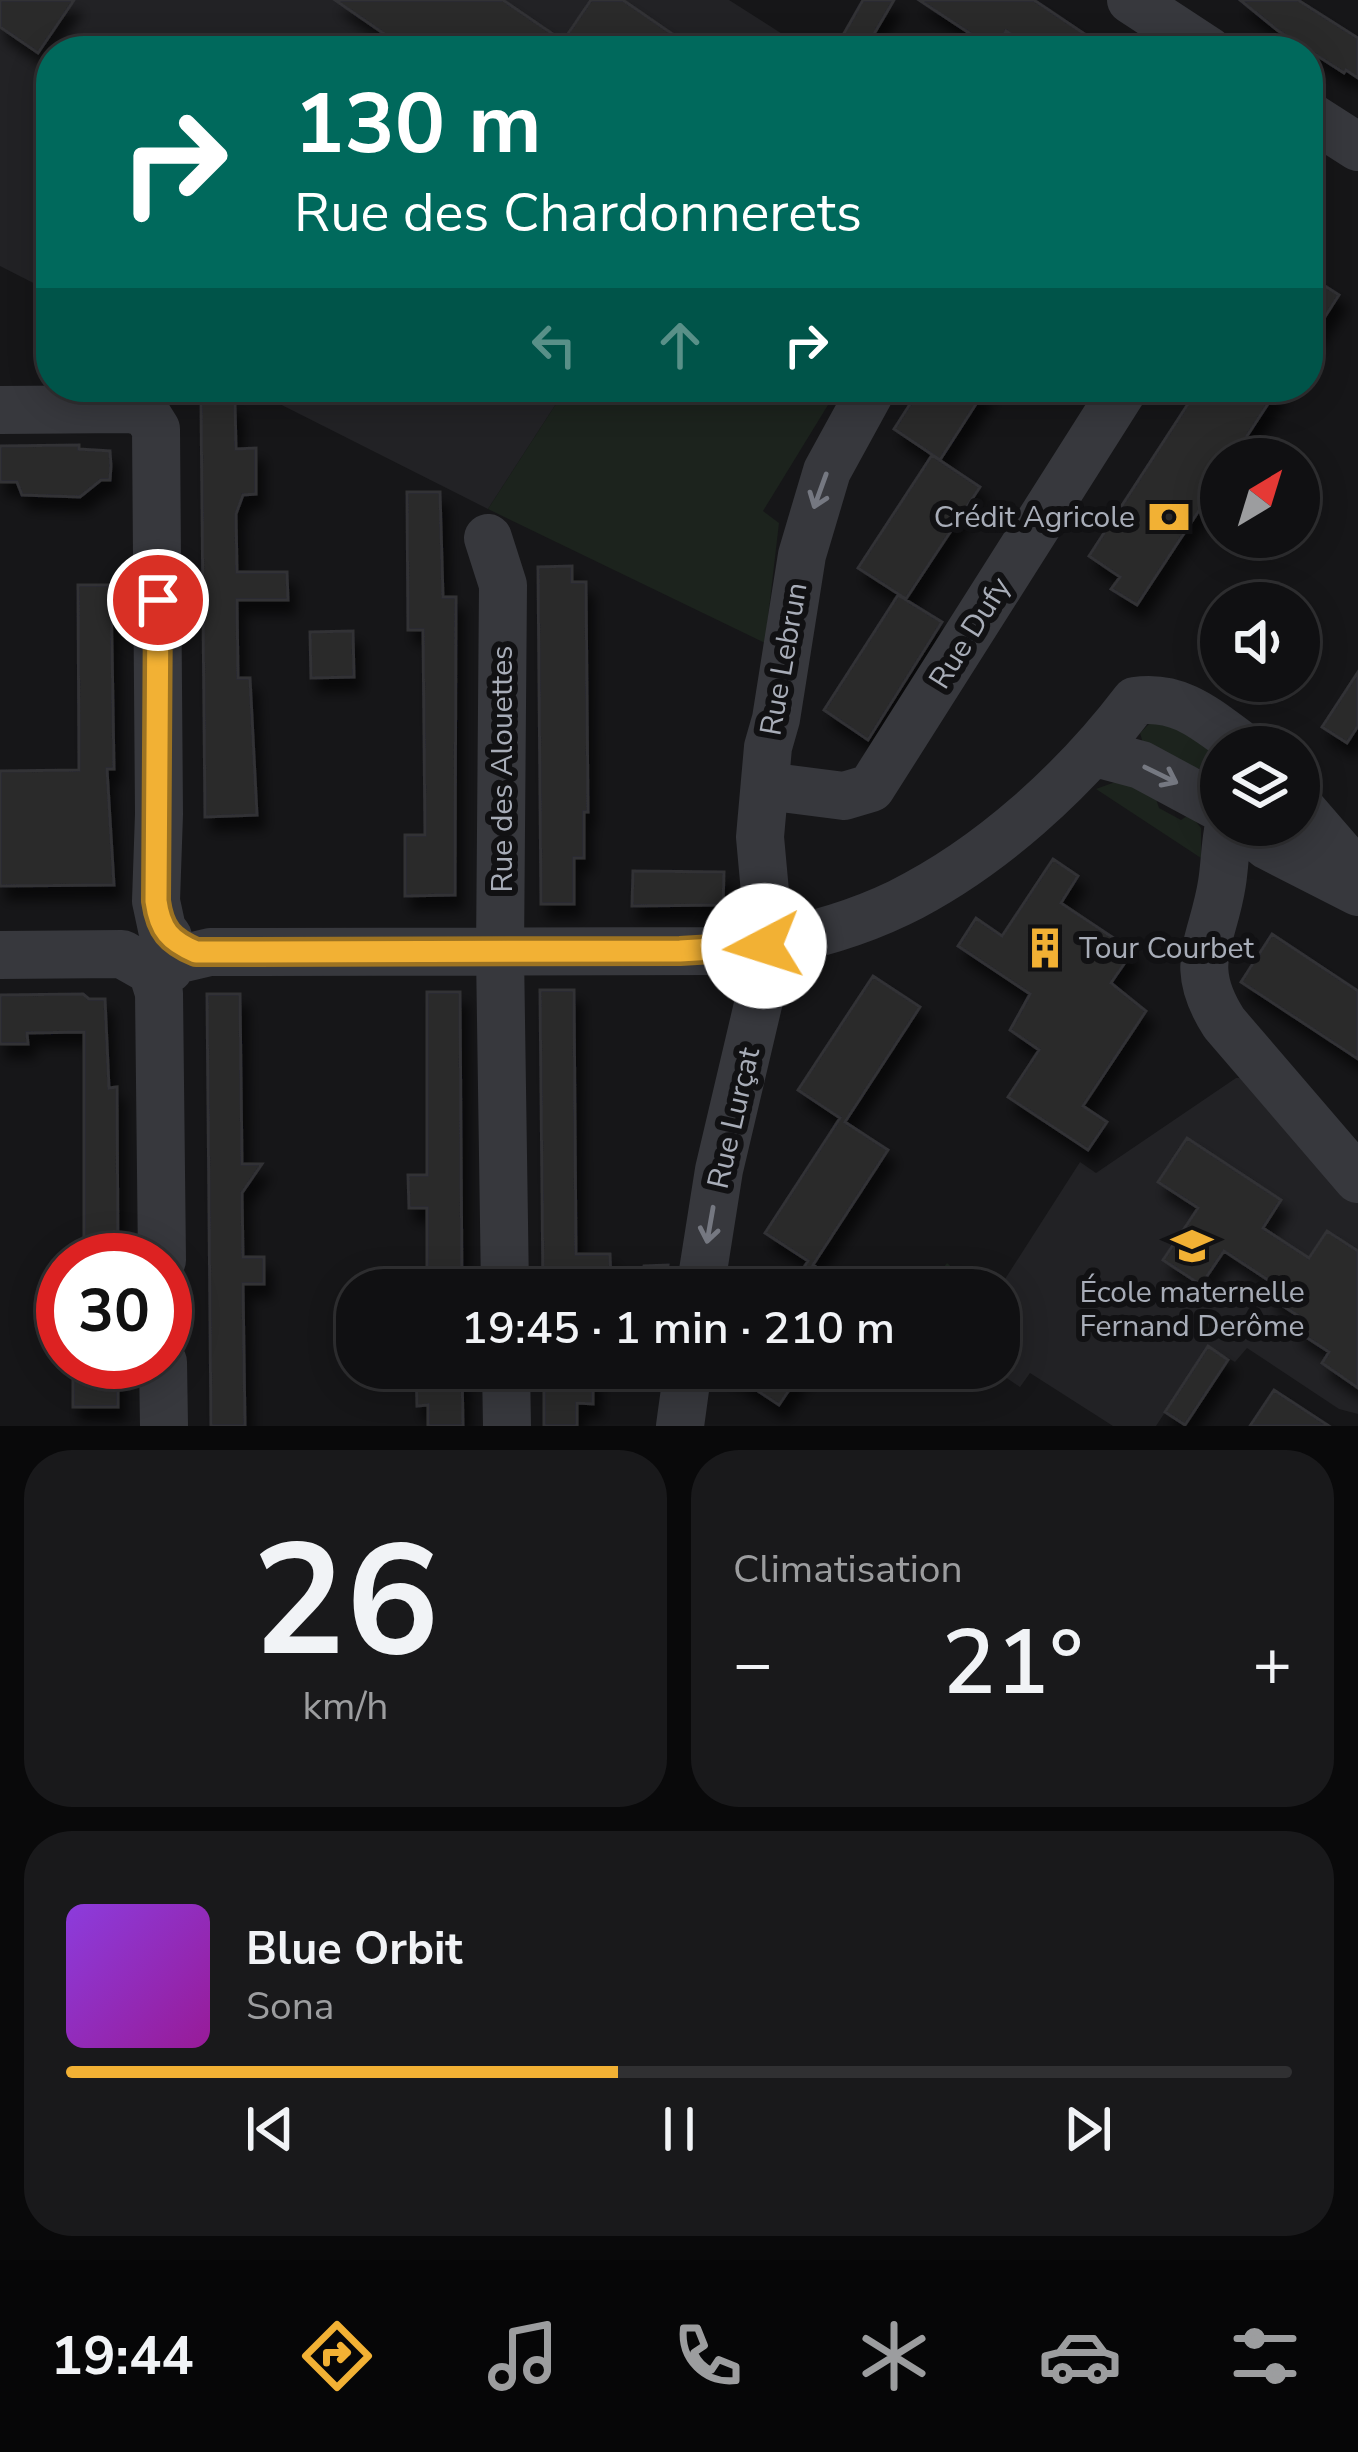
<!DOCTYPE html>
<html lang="fr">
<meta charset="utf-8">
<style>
body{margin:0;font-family:"Nunito Sans",sans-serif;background:#19191b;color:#f1f3f6;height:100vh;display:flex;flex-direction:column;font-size:45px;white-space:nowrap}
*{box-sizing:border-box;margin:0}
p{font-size:39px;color:#9c9d9f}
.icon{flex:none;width:66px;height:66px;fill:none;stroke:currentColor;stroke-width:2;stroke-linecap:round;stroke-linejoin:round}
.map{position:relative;height:1426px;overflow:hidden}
.panel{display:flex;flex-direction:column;gap:24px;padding:24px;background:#09090a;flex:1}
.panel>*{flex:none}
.guide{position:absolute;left:36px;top:36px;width:1287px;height:366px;border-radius:48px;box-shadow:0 6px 30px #0003,0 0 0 3px #303032;background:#00695c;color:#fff;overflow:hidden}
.needle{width:78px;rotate:38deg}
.controls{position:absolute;left:1200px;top:438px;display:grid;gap:24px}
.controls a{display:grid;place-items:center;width:120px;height:120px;border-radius:50%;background:#101012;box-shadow:0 6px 30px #0003,0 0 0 3px #303032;font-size:60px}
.speed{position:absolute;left:36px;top:1233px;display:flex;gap:24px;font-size:60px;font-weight:700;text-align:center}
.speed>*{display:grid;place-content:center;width:156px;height:156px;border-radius:50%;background:#101012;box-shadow:0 6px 30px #0003,0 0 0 3px #303032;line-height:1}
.speed .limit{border:18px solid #d22;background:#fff;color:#111}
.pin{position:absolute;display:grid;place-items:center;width:102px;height:102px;color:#fff;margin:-51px;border:6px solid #fff;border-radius:50%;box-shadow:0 3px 12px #0007}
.me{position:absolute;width:132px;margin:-66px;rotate:265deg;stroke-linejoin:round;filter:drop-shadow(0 0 9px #0008)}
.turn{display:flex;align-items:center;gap:42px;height:252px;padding:0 60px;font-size:54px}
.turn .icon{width:156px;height:156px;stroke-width:2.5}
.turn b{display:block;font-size:84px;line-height:102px}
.lanes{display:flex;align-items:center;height:114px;padding:0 60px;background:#0003;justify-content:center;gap:60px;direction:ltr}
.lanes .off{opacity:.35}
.big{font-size:90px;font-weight:600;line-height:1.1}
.panel .tile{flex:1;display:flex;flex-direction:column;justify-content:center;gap:18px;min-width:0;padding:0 42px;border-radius:48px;background:#19191b}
.panel .dial{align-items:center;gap:0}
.dial b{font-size:156px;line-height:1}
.song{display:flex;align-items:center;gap:36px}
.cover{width:144px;height:144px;border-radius:18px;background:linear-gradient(135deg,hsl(270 70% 55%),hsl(300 70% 35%))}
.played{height:12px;border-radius:6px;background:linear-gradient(90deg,#f2b134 45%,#303032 45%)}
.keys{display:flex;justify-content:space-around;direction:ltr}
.heat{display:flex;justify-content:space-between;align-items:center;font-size:66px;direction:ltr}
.panel .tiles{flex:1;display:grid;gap:24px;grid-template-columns:1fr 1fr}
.tile:last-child{grid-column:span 2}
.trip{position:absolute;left:336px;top:1269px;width:684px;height:120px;border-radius:48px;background:#101012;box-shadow:0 6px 30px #0003,0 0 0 3px #303032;font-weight:600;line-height:120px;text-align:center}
.tab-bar{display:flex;height:192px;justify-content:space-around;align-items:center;background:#060607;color:#9c9d9f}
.tab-bar .icon{width:84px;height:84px}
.tab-bar .selected{color:#f2b134}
.tab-bar b{font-size:54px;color:#f1f3f6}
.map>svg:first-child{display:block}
</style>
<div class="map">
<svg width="1358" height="1426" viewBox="0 0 1358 1426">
<defs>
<filter id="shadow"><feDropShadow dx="7" dy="13" stdDeviation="6" flood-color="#0009"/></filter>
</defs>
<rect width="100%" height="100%" fill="#161618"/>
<path fill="#222225" d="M 0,0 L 729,0 L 809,51 L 51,51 L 51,292 L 0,266 Z
M 246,387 L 567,387 L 488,509 Z
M 1236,1078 L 1249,1078 L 1358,1201 L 1358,1414 L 1339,1409 L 1247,1348 L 1235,1362 L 1208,1347 L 1156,1426 L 1113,1426 L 1030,1373 L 1020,1387 L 992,1368 L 999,1368 L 998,1290 L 1080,1162 L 1096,1173 Z"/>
<path fill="#1c231d" d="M 567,387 L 839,387 L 763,511 L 779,523 L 765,643 L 488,509 Z
M 1154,719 L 1180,721 L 1221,760 L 1207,770 L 1186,766 L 1143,743 L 1140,733 Z
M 1118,781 L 1154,793 L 1159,808 L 1181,820 L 1190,814 L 1201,828 L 1201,858 L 1096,789 Z
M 947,1263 L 960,1275 L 949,1290 L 888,1290 L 891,1286 L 930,1285 Z"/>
<path fill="#29292c" stroke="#303034" stroke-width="3" filter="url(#shadow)" d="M 0,0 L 74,0 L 38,53 L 0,27 Z
M 335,0 L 503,0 L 563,41 L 591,0 L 623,0 L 697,51 L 409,51 Z
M 863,0 L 894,0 L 864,51 L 834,51 Z
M 919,0 L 1034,0 L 1110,51 L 1039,51 L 1006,31 L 995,50 Z
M 1240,0 L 1298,0 L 1358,38 L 1358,78 L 1346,70 L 1344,73 L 1277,30 Z
M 1308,275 L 1339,295 L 1308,343 Z
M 921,387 L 987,387 L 940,460 L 894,429 Z
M 1199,387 L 1279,387 L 1232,459 L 1221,459 L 1221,477 L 1137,605 L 1111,589 L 1120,577 L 1089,556 Z
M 201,402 L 235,402 L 236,449 L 256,448 L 256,494 L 243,495 L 236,514 L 237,572 L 287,572 L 288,600 L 237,600 L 238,678 L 250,678 L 257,815 L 205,817 Z
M 79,445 L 79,449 L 110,451 L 111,466 L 110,480 L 101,480 L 80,497 L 22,495 L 17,482 L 0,482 L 0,446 Z
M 932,455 L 980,487 L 906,599 L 858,568 Z
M 407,492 L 440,492 L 443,597 L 456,597 L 455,895 L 405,896 L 405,835 L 425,835 L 423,630 L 408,630 Z
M 572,566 L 572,582 L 586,582 L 588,812 L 584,812 L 584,858 L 574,858 L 574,904 L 541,904 L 538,567 Z
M 78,585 L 111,585 L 114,769 L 107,769 L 114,885 L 0,886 L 0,771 L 79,770 Z
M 898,595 L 942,622 L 868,740 L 824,710 Z
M 353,631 L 354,677 L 311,678 L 310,632 Z
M 1358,672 L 1358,726 L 1347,743 L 1322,727 Z
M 1053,859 L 1078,876 L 1061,903 L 1133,951 L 1111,983 L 1146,1011 L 1083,1106 L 1107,1122 L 1088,1150 L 1008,1097 L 1039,1050 L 1010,1030 L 1030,994 L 958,946 L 976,918 L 1002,936 Z
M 633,871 L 724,872 L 723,905 L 632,906 Z
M 1272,934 L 1358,991 L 1358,1059 L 1241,982 Z
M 873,976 L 920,1007 L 845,1122 L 888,1150 L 813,1265 L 852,1290 L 789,1290 L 808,1261 L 765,1233 L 840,1118 L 798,1090 Z
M 540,990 L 574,990 L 576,1254 L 610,1254 L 611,1280 L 576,1280 L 577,1290 L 543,1290 Z
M 427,992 L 460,992 L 462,1290 L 427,1290 L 427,1208 L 409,1208 L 408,1175 L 427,1175 Z
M 83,994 L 89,999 L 105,999 L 109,1088 L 117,1087 L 118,1260 L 84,1260 L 84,1032 L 27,1033 L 28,1044 L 0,1044 L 0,995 Z
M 207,994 L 240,994 L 242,1164 L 262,1164 L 242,1193 L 243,1257 L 264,1257 L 264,1284 L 243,1284 L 245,1426 L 211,1426 Z
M 1187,1138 L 1281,1200 L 1263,1228 L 1309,1258 L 1327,1231 L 1358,1251 L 1358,1388 L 1322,1363 L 1329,1352 L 1295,1330 L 1303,1319 L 1269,1297 L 1277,1286 L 1224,1251 L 1201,1285 L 1163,1260 L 1198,1208 L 1158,1182 Z
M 668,1265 L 665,1290 L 641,1290 L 644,1266 Z
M 1208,1346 L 1228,1360 L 1185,1425 L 1165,1412 Z
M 73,1362 L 118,1362 L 118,1407 L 73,1407 Z
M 416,1368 L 462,1368 L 463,1426 L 428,1426 L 428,1405 L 417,1406 Z
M 544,1368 L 593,1368 L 593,1404 L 577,1403 L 577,1426 L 544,1426 Z
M 723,1368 L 804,1368 L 779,1405 Z
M 1274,1390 L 1329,1426 L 1250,1426 Z"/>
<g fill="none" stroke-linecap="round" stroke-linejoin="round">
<path stroke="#37383d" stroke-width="48" d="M 1131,0 L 1209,51
M 1308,115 L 1358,147
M 0,410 L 131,409 L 146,413 L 156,429 L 159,814 L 156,901 L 162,929 L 168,937
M 488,538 L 503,585 L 500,953 L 505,1290
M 1096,753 L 1141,765 L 1221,808
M 766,786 L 844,796 L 871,788 L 1125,387
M 1299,806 L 1358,874
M 1229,825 C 1225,844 1225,864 1222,883 C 1213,942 1186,964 1224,1023 L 1358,1179
M 1242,825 L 1268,846 L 1358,892
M 0,955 L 122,954 L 152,971 L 169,969
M 176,960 L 210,952 L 722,951 C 783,944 843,930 899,903 C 990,858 1074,781 1135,701 C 1181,694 1209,722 1244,747
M 152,971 L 159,993 L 162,1260
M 700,1290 L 719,1170 L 765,975 L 767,914 L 760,837 L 768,747 L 776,719 L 802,555 L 827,471 L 873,387
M 163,1362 L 164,1426
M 506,1368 L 507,1426
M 680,1426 L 688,1368"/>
</g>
<defs><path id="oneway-shaft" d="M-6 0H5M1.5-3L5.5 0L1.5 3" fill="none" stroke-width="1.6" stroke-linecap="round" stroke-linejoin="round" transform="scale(3)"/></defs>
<g stroke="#757881">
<use href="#oneway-shaft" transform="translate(820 491) rotate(110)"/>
<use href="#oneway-shaft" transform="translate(1161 775) rotate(26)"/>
<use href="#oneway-shaft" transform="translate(710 1225) rotate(100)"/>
</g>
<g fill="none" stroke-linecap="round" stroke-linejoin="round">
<g stroke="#9d7322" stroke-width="30">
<path id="route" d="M 158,600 L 156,901 C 160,930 170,941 196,952 L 680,951 L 764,946"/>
</g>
<use href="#route" stroke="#f2b134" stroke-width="21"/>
</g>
<defs>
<g id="bank-bare" transform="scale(3.24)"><path d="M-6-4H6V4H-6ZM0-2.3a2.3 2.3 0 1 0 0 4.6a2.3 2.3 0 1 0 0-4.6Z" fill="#f2b134" stroke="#111113" stroke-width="2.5" paint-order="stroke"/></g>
<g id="building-bare" transform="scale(3.24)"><path d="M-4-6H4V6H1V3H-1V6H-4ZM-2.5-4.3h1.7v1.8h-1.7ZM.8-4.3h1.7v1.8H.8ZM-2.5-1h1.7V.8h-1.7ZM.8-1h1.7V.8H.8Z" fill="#f2b134" stroke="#111113" stroke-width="2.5" paint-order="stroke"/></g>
<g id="school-bare" transform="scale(3.24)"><path d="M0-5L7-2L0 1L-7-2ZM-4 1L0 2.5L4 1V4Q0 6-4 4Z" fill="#f2b134" stroke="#111113" stroke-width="2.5" paint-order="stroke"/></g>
</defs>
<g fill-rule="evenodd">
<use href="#bank-bare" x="1169" y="517"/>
<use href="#building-bare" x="1045" y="948"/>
<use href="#school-bare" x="1192" y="1246"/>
</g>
<g text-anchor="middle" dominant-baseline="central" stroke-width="12" stroke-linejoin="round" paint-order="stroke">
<g font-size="30" fill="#a8adb8" stroke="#111113" text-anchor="end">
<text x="1135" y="517">Crédit Agricole</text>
<text x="1079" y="948" text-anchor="start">Tour Courbet</text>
<text x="1192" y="1292" text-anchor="middle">École maternelle<tspan x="1192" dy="34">Fernand Derôme</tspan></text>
</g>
<g font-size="30" fill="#a8adb8" stroke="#111113">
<text transform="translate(970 633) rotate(-58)">Rue Dufy</text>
<text transform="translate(784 659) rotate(-80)">Rue Lebrun</text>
<text transform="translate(502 769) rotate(-90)">Rue des Alouettes</text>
<text transform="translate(734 1118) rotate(-77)">Rue Lurçat</text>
</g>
</g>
</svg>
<div class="controls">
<a><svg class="needle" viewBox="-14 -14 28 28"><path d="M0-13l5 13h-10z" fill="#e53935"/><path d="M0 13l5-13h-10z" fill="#9c9d9f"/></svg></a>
<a><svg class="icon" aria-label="sound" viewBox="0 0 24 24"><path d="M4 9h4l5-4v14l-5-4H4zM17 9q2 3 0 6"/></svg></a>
<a><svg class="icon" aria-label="layers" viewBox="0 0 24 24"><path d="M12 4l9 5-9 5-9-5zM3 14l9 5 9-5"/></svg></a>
</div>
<div class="speed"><div class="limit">30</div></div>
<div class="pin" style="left:158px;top:600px;background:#d93025"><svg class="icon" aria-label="arrive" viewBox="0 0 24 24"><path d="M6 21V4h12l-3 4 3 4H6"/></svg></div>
<svg class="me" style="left:764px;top:946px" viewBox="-20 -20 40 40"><circle r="19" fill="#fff"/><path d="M0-13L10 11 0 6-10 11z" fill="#f2b134"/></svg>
<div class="trip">19:45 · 1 min · 210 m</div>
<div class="guide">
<div class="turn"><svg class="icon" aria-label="right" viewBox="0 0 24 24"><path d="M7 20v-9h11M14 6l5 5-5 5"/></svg><div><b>130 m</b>Rue des Chardonnerets</div></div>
<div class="lanes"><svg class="icon off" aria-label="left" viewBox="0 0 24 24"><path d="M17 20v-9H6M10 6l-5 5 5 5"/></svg><svg class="icon off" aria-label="ahead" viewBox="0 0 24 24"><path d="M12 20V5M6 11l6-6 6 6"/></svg><svg class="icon" aria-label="right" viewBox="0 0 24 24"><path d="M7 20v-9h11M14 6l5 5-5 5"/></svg></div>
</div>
</div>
<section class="panel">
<div class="tiles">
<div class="tile dial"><b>26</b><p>km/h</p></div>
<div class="tile"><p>Climatisation</p>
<div class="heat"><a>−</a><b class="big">21°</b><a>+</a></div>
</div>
<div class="tile">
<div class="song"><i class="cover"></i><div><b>Blue Orbit</b><p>Sona</p></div></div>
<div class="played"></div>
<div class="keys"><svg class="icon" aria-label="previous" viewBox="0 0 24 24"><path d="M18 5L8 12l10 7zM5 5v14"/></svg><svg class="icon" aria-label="pause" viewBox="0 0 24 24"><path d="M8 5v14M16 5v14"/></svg><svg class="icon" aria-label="next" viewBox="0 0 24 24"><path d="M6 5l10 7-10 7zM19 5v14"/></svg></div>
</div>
</div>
</section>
<nav class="tab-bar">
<b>19:44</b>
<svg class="icon selected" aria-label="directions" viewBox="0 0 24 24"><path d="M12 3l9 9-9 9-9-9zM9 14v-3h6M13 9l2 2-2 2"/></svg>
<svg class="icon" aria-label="music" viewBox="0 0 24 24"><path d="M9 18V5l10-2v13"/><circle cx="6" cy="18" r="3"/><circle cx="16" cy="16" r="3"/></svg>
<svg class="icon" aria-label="phone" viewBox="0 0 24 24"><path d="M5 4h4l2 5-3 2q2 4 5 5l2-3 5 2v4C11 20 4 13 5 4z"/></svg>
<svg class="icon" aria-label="climate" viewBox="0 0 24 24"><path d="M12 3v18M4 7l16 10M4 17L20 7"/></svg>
<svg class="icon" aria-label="car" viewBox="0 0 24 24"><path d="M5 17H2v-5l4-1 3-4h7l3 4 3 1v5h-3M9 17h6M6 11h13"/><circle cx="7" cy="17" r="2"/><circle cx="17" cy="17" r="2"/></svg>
<svg class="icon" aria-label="filters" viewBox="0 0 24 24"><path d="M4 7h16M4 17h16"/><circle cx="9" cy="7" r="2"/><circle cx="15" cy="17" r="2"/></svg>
</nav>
